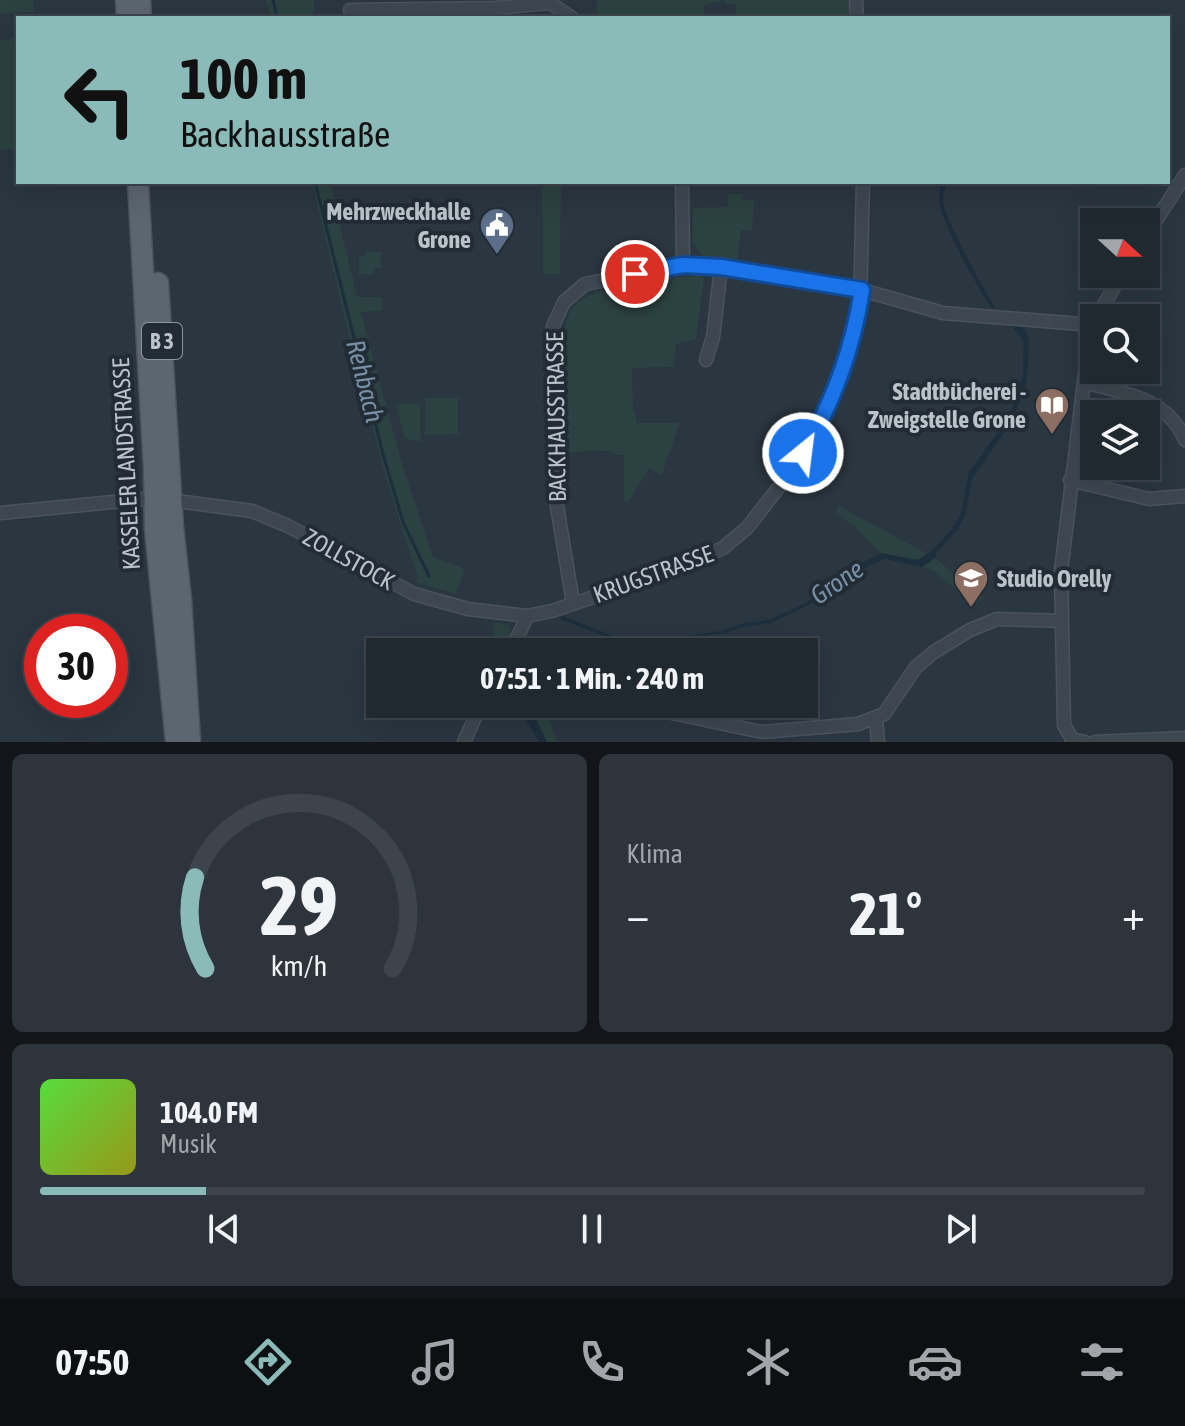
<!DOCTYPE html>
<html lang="de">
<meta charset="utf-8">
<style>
body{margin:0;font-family:"Asap Condensed",sans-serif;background:#2d343c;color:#f1f3f6;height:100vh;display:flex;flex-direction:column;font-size:30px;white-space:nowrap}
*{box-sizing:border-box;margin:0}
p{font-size:26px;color:#a2a6ab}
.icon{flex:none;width:44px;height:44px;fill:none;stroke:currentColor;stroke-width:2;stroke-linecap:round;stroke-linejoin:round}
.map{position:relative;height:742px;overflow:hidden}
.sheet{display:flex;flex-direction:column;gap:12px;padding:12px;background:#12161a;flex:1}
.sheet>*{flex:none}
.guide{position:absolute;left:16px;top:16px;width:1154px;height:168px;border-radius:0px;box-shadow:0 8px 32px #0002,0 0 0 2px #3d444c;background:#8bbbb9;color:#111;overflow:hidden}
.needle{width:52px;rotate:111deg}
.fabs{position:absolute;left:1080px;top:208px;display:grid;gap:16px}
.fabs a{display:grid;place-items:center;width:80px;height:80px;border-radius:0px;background:#202830;box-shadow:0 8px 32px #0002,0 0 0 2px #3d444c;font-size:40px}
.speed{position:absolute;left:24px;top:614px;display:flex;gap:16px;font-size:40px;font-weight:700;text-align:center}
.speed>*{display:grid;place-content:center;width:104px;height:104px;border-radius:50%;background:#202830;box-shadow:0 8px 32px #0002,0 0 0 2px #3d444c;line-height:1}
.speed .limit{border:12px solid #d22;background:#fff;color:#111}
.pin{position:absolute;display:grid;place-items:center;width:68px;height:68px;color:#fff;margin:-34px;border:4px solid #fff;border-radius:50%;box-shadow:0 2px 8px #0007}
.me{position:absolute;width:88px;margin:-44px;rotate:29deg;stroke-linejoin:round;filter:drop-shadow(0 0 6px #0008)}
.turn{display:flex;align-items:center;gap:28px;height:168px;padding:0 32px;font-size:36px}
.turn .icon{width:104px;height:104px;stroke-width:2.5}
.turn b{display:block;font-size:56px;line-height:68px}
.big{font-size:60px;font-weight:700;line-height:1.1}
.sheet .widget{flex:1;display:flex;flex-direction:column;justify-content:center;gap:12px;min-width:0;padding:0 28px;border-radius:12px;background:#2d343c}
.sheet .dial{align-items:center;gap:0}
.dial svg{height:208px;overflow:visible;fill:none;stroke:#3d444c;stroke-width:7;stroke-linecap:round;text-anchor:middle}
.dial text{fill:#f1f3f6;stroke:none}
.song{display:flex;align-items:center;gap:24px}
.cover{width:96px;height:96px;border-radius:12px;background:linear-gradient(135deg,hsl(110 70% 55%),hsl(60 70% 35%))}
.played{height:8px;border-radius:4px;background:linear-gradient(90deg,#8bbbb9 15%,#3d444c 15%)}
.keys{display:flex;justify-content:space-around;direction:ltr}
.heat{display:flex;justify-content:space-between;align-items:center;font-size:44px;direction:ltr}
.sheet .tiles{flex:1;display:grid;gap:12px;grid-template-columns:1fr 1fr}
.widget:last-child{grid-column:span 2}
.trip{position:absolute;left:366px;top:638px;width:452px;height:80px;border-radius:0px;background:#202830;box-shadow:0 8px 32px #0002,0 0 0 2px #3d444c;font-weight:700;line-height:80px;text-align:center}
.tab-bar{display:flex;height:128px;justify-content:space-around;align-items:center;background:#0d1013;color:#a2a6ab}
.tab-bar .icon{width:56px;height:56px}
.tab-bar .on{color:#8bbbb9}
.tab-bar b{font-size:36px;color:#f1f3f6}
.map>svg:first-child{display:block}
</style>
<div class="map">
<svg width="1185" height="742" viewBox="0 0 1185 742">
<rect width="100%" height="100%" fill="#2a3640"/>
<path fill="#2c4141" d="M 0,0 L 33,0 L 34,12 L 0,14 Z
M 266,0 L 314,0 L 314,18 L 271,18 Z
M 597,0 L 849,0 L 851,18 L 736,18 L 736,4 L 726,4 L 724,0 L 704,5 L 704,18 L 597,18 Z
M 18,37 L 18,149 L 0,150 L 0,41 Z
M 312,182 L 330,182 L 357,297 L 382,297 L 382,311 L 361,312 L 401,460 L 433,557 L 465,569 L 456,594 L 415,582 L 418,578 C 373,448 344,315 312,182 Z
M 542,182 L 561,182 L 560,274 L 543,274 Z
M 728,194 L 742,194 L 742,200 L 754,200 L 752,230 L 741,230 L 737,262 L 703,256 L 693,243 L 693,208 L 728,207 Z
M 365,251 L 381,252 L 381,268 L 375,268 L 374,274 L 359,274 L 359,257 L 365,256 Z
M 702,276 L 704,279 L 696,339 L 676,344 L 674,367 L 632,368 L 633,411 L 636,414 L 636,423 L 680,423 L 662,475 L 649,468 L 628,503 L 624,501 L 624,455 L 615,455 L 611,451 L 564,452 C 563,421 556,335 570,312 C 588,281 668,277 702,276 Z
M 1146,322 L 1155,324 L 1144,383 L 1114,374 L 1107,380 L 1096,370 L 1146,370 Z
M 425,398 L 458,398 L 458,434 L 425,435 Z
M 396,404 L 420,404 L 421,442 L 404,438 Z
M 839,506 L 935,558 L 983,597 L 976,605 L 933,571 L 914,564 L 886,559 L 856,528 L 835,512 Z
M 494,622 L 507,625 L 511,629 L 511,638 L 503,652 L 481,652 L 481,647 L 489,648 L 493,642 Z
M 519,704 L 544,704 L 557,742 L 539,742 L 517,705 Z"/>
<path fill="#1d2e3d" d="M 941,182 L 947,183 C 945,189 943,196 943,202 C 944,216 985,295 995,306 L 993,309 C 979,292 941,221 939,201 C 939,195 940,188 941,182 Z
M 1011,325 L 1022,326 L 1029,338 L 1029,350 L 1026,384 L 1017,409 L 1009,425 L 972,479 L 966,512 L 959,528 L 936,553 L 935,558 L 922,567 L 885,559 L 855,572 L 812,603 L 771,623 L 742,627 L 726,633 L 649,643 L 627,652 L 616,652 L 623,643 L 560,619 L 562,616 L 633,644 L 721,631 L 741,624 L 769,620 L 791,610 L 809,601 L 856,566 L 881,553 L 918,560 L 933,550 L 951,530 L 961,514 L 969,472 L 1009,417 L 1023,377 L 1024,341 Z
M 519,704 L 529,704 L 547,742 L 539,742 L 517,705 Z"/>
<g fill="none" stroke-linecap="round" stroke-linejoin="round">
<path stroke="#1d2e3d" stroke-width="3" d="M 273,0 L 277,18
M 315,182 L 383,454 L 403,522 L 429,576"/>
<g stroke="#4a535c" stroke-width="15">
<path id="minor" d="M 550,0 L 550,3 L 572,18
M 856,0 L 857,18
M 350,10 L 495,8 L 550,3
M 682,182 L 683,265
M 1146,236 L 1185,175
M 1096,318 L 1122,274
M 706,360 L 713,337 L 721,267
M 1084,382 C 1123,393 1168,398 1185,440
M 1070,480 L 1149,499 L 1185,496
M 0,513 L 154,498 L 252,511 L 288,526 L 414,594 L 468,609 L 527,616 L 552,611 L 682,567 L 723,548 L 747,528 L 789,474 L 824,416 L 844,364 L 860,304 L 863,182
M 573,603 L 556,500 L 553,326 L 564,302 L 585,284 L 683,265 L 721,267 L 862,290 L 943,313 L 1093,325
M 511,652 L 527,616
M 629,704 L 762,732 L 858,724 L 884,714 L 916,667 L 934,652 L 970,630 L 997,619 L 1062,621
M 876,718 L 878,742
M 464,742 L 481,704
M 1085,742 L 1072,739 L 1064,725 L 1061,571 L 1088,349 L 1094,323
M 1095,742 L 1185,738"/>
</g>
<g stroke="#4a535c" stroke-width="23">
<path id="primary" d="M 126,0 L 127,18
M 140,0 L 141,18
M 138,182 L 154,469 L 155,529 L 176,742
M 158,283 L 173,527 L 181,599 L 190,742"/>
</g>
<use href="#minor" stroke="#3e4750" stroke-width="12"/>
<use href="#primary" stroke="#5c6670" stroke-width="20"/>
</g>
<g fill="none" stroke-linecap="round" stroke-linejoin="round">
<g stroke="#114b97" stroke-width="20">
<path id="route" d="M 635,274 L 683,265 L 721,267 L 862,290 C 853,348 833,403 803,453"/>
</g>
<use href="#route" stroke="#1a73e8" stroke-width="14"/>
</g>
<defs>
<g id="civic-pin" transform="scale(1.8)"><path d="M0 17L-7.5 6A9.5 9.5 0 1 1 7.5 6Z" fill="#5c6f8a" stroke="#222c35"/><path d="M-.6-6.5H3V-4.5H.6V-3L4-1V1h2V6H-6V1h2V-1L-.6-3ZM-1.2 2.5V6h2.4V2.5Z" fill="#fff"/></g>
<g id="library-pin" transform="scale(1.8)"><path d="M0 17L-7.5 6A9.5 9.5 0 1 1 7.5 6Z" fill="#8d6e63" stroke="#222c35"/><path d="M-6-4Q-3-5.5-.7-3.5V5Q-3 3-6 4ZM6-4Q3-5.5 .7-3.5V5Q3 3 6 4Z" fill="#fff"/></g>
<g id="university-pin" transform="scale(1.8)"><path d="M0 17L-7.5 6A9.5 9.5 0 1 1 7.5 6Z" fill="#8d6e63" stroke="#222c35"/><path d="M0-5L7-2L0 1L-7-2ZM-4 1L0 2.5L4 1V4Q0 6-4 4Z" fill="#fff"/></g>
</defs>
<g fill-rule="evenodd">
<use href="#civic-pin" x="497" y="225"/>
<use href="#library-pin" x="1052" y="405"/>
<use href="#university-pin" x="971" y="578"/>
</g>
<g text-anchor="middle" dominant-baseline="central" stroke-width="8" stroke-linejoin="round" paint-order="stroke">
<rect fill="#222c35" stroke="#8d959d" stroke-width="2" x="142" y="323" width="40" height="36" rx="6"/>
<g font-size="22" font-weight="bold" fill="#bbc2ca">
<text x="162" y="341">B 3</text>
</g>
<g font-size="24" font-weight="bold" fill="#bbc2ca" stroke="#222c35" text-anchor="end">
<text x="471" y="211">Mehrzweckhalle<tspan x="471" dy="28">Grone</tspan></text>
<text x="1026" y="391">Stadtbücherei -<tspan x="1026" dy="28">Zweigstelle Grone</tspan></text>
<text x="997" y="578" text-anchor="start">Studio Orelly</text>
</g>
<g font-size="24" fill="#bbc2ca" stroke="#222c35">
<text transform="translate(556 417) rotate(-91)">BACKHAUSSTRASSE</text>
<text transform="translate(126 464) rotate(-93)">KASSELER LANDSTRASSE</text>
<text transform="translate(349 559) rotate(29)">ZOLLSTOCK</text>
<text transform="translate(653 574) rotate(-20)">KRUGSTRASSE</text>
</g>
<g font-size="26" font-style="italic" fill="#7890a5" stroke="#222c35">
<text transform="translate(365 381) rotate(76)">Rehbach</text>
<text transform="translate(837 582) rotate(-34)">Grone</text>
</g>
</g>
</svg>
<div class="fabs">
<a><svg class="needle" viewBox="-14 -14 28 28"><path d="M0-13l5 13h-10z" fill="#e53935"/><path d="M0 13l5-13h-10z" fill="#a2a6ab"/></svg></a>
<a><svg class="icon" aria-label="search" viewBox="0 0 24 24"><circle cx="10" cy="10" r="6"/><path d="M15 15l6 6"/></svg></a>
<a><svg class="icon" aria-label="layers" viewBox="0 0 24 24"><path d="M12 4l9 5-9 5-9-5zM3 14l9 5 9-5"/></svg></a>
</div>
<div class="speed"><div class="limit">30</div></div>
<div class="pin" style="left:635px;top:274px;background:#d93025"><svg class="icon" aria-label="arrive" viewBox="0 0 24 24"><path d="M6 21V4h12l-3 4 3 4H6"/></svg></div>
<svg class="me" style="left:803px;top:453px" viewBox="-20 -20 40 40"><circle r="17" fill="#1a73e8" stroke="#fff" stroke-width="3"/><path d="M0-11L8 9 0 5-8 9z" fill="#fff"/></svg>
<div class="trip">07:51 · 1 Min. · 240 m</div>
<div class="guide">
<div class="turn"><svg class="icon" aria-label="left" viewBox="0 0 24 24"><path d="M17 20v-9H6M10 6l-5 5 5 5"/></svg><div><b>100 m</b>Backhausstraße</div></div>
</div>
</div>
<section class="sheet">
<div class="tiles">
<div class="widget dial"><svg viewBox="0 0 100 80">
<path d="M14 69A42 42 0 1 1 86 69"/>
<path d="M14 69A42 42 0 0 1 10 34" stroke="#8bbbb9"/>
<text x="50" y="56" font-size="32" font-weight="700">29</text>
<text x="50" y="72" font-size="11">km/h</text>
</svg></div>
<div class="widget"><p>Klima</p>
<div class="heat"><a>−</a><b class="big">21°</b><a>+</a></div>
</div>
<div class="widget">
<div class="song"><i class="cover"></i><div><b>104.0 FM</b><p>Musik</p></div></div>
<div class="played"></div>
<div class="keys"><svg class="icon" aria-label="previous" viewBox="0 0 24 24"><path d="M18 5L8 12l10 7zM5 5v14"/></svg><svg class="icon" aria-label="pause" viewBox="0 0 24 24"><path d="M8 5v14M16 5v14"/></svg><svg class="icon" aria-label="next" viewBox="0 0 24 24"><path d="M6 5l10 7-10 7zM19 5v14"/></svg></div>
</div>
</div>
</section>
<nav class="tab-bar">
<b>07:50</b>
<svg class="icon on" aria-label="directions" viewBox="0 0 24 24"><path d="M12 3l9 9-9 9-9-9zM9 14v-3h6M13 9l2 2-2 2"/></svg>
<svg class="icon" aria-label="music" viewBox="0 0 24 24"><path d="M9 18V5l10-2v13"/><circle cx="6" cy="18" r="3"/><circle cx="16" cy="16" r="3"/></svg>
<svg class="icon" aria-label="phone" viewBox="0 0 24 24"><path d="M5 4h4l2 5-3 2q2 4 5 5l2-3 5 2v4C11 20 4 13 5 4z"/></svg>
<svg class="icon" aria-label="climate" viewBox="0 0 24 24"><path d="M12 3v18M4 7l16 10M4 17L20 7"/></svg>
<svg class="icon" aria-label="car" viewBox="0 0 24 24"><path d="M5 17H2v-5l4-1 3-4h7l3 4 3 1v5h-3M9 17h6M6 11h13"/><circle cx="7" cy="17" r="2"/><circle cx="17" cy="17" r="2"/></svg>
<svg class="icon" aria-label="filters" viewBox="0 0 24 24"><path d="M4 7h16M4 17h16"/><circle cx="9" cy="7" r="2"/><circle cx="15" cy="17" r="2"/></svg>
</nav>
